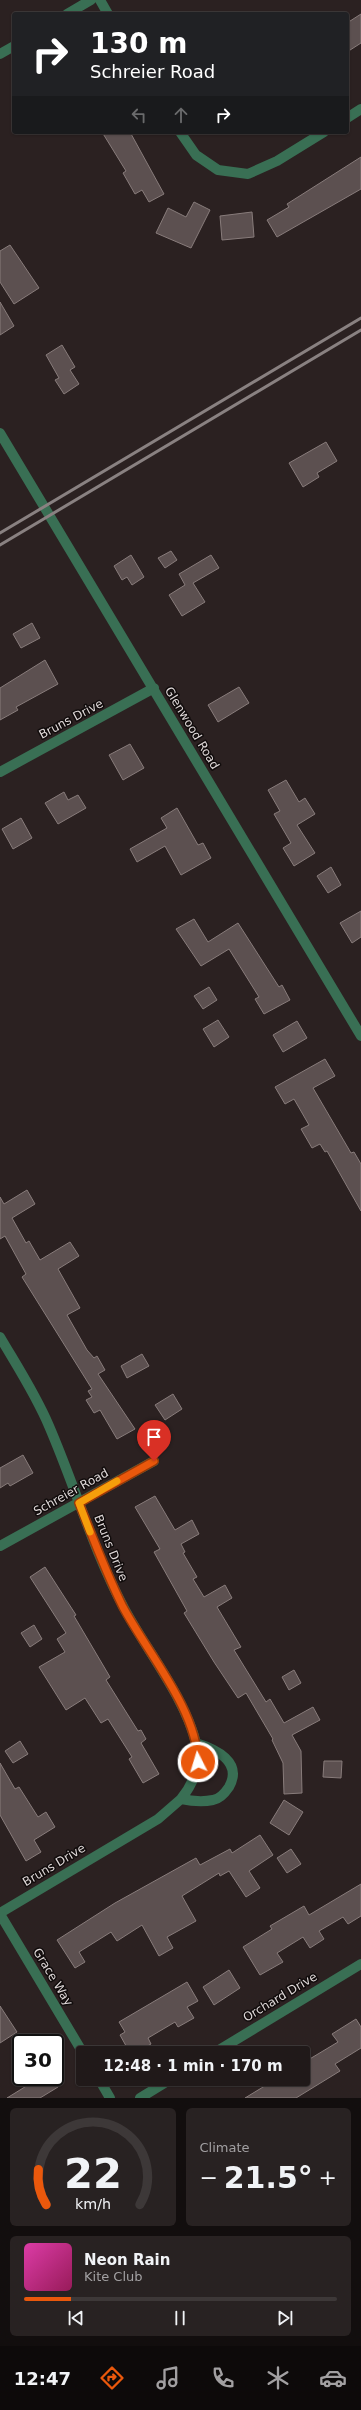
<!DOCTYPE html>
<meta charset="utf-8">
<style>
body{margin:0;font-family:"DejaVu Sans",sans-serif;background:#282222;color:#f1f3f6;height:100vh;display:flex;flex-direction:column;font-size:15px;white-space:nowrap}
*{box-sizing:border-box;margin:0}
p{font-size:13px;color:#a2a0a2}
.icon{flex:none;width:22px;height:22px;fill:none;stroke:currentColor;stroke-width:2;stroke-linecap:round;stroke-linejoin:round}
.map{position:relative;height:2098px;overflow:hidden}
.drawer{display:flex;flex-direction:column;gap:10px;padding:10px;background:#120e0e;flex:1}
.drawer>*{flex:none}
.top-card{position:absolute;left:12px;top:12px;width:337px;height:122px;border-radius:4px;box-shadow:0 1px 3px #0004,0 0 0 1px #3d3838;background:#202124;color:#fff;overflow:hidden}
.speed{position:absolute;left:12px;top:2034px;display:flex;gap:8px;font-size:20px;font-weight:700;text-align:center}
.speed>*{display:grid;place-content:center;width:52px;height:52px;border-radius:50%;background:#201919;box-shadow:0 1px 3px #0004,0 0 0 1px #3d3838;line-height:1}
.speed .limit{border:2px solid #111;border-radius:6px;background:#fff;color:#111}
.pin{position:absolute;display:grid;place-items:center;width:34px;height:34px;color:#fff;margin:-41px -17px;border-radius:50% 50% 50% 0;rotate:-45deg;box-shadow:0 0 4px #0007}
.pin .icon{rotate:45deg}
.me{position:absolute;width:44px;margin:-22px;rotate:355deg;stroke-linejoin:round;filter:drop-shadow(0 0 3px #0008)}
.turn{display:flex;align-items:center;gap:14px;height:84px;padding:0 12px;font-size:18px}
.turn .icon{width:52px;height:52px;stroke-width:2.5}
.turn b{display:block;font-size:28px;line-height:34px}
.lanes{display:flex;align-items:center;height:38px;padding:0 12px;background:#0003;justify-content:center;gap:20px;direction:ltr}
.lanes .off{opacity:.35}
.big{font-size:30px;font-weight:600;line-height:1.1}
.drawer .widget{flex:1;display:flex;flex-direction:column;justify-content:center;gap:6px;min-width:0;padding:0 14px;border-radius:6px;background:#282222}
.drawer .dial{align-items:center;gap:0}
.dial svg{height:104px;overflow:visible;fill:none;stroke:#3d3838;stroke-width:7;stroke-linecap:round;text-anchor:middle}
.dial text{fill:#f1f3f6;stroke:none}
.song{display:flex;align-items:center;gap:12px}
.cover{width:48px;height:48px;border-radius:6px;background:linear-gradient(135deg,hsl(320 70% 55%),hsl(330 70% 35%))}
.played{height:4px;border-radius:2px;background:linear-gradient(90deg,#ea580c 15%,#3d3838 15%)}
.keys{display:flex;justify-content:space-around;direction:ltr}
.heat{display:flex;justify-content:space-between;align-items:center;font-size:22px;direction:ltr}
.drawer .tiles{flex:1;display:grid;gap:10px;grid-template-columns:1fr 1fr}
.widget:last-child{grid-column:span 2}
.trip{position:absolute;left:76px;top:2046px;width:234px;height:40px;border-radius:4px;background:#201919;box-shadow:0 1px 3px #0004,0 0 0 1px #3d3838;font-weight:600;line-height:40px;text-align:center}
.tabs{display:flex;height:64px;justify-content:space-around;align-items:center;background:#0d0a0a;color:#a2a0a2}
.tabs .icon{width:28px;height:28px}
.tabs .selected{color:#ea580c}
.tabs b{font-size:18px;color:#f1f3f6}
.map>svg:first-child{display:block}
</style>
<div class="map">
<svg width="361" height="2098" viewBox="0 0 361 2098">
<rect width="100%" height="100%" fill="#2b2121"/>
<path fill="#5c5050" stroke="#887c7b" d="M 361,14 L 361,43 L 347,52 L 347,23 Z
M 102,132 L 130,132 L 164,194 L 149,202 L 142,190 L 135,194 L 123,173 L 126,171 Z
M 361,157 L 361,189 L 277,237 L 267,220 L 289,207 L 287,204 Z
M 194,202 L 210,210 L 191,248 L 156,233 L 168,208 L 186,217 Z
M 252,212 L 254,237 L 222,240 L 220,216 Z
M 10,245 L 39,288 L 14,304 L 0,282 L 0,251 Z
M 0,302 L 14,326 L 0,335 Z
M 62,345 L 75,367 L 70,370 L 79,384 L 64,394 L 55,380 L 59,378 L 46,355 Z
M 326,442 L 337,461 L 317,473 L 319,477 L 303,487 L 289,463 Z
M 171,551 L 177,560 L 165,568 L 158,558 Z
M 131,555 L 144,577 L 132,585 L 127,577 L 122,580 L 114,566 Z
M 211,555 L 219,568 L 193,583 L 205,602 L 182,616 L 169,595 L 185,585 L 179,574 Z
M 32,623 L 40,638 L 21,648 L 13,634 Z
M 45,660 L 58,684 L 16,707 L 18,710 L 0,720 L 0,688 Z
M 239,687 L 249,703 L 218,722 L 208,705 Z
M 130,744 L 144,768 L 123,780 L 109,755 Z
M 286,780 L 299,802 L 305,798 L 315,814 L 297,825 L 315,853 L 294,866 L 283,848 L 291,843 L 274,814 L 280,811 L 268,790 Z
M 64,792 L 68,800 L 78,795 L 86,808 L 58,824 L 45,803 Z
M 177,808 L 198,845 L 203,843 L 211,858 L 181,875 L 165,846 L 137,862 L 130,849 L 167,828 L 161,818 Z
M 21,818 L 32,838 L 13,849 L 2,829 Z
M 331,867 L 341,885 L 328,893 L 317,876 Z
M 361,911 L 361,937 L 352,943 L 340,923 Z
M 194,919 L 208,942 L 238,923 L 279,987 L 282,985 L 290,1000 L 264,1014 L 255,999 L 259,997 L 229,949 L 201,966 L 176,929 Z
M 209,987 L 217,1000 L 203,1009 L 194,996 Z
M 218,1020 L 229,1037 L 214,1047 L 203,1029 Z
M 297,1021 L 307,1038 L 283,1052 L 273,1035 Z
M 325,1059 L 335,1076 L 313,1088 L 351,1153 L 354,1152 L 361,1164 L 361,1211 L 327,1151 L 325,1152 L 320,1144 L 312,1148 L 301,1129 L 309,1125 L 294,1099 L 285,1104 L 275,1087 Z
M 27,1190 L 35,1204 L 12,1218 L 26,1243 L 29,1241 L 40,1260 L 70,1242 L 79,1256 L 58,1269 L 80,1308 L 67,1315 L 87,1350 L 94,1358 L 97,1356 L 105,1370 L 98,1374 L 135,1429 L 117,1439 L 100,1410 L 94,1413 L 86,1400 L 92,1397 L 88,1391 L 92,1389 L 22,1277 L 26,1274 L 5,1236 L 0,1239 L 0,1197 L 4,1204 Z
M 142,1354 L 149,1366 L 127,1378 L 121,1366 Z
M 173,1394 L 182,1409 L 165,1420 L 155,1405 Z
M 23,1455 L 33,1473 L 10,1486 L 8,1483 L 0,1488 L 0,1468 Z
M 155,1496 L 175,1530 L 192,1520 L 199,1534 L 181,1544 L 185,1552 L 183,1553 L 197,1577 L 193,1579 L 204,1597 L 225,1585 L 232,1598 L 217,1607 L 241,1647 L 234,1650 L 266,1702 L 270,1699 L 284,1723 L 313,1707 L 320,1720 L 292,1735 L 301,1751 L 302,1793 L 284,1794 L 283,1763 L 272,1740 L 273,1739 L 246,1693 L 238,1698 L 214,1662 L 184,1613 L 187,1611 L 154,1552 L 160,1549 L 135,1507 Z
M 45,1567 L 76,1615 L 74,1616 L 110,1677 L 106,1680 L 138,1731 L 141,1730 L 146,1739 L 141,1743 L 159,1774 L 143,1783 L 129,1759 L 132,1757 L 108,1719 L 101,1723 L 85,1698 L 66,1710 L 39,1667 L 65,1652 L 57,1639 L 66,1633 L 30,1577 Z
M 34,1625 L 42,1639 L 30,1647 L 21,1633 Z
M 294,1670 L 301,1683 L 289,1690 L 282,1677 Z
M 20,1741 L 28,1754 L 13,1763 L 5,1751 Z
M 324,1761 L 342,1761 L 341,1778 L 323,1777 Z
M 0,1763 L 15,1789 L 19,1787 L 38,1817 L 46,1812 L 55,1827 L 34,1840 L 41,1852 L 26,1861 L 0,1815 Z
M 284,1800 L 303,1812 L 289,1835 L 270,1823 Z
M 260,1835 L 273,1855 L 249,1871 L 260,1888 L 246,1897 L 229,1871 L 220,1876 L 219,1873 L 182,1896 L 196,1921 L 167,1937 L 173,1948 L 159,1956 L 142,1925 L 117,1941 L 111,1932 L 79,1952 L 85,1962 L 75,1968 L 57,1940 L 115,1903 L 196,1858 L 200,1865 L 230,1849 L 232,1853 Z
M 291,1849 L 301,1864 L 287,1873 L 277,1858 Z
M 361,1884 L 361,1916 L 348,1924 L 343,1917 L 319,1931 L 324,1939 L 310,1948 L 303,1937 L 277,1953 L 283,1962 L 260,1975 L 243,1947 L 272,1929 L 270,1926 L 304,1906 L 309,1915 Z
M 229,1970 L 240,1988 L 214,2005 L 203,1987 Z
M 187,1982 L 198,2001 L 187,2007 L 194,2018 L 178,2027 L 175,2022 L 148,2038 L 151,2044 L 135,2053 L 130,2053 L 120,2035 L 125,2032 L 119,2022 Z
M 0,2006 L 17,2032 L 0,2043 Z
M 356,2019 L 361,2027 L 361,2048 L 335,2064 L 340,2071 L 296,2098 L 245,2098 L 268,2084 L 264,2079 L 303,2079 L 303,2063 L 338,2042 L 332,2034 Z
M 41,2077 L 52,2077 L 58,2087 L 40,2098 L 7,2098 Z"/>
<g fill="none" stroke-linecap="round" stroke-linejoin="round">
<path stroke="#396f54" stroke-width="10" d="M 100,0 L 108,14
M 67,14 L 91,0
M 0,54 L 14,46
M 347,118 L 361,109
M 180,132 L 196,155 L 218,170 L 248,174 L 277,161 L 324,132
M 0,433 L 361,1036
M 0,772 L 154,688
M 0,1337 C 17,1366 36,1395 49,1426 C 75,1486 93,1550 124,1608 C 147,1651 184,1696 196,1743 C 201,1764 194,1783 181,1799
M 0,1546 L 154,1461
M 0,1913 L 158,1819 L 181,1799 C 191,1801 203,1802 213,1800 C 220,1799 225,1793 229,1787 C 243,1762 216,1749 196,1743
M 0,1914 L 83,2053
M 214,2053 L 361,1964
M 99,2079 L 110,2098
M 140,2098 L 171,2079"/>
<path stroke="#898181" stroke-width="3" d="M 0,533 L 361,318
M 0,545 L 361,330"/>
</g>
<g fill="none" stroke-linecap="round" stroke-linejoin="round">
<g stroke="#983908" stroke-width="10">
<path id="route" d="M 154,1461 L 79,1503 C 93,1538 106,1573 123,1607 C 147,1652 197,1710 198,1762"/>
</g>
<use href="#route" stroke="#ea580c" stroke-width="7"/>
<path stroke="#f59e0b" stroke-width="7" d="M 90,1532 L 79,1503 L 117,1481"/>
</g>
<g text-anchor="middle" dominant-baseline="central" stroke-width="3" stroke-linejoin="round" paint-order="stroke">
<g font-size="12" fill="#dfd8d8" stroke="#110c0c">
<text transform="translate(71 719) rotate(-28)">Bruns Drive</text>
<text transform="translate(192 728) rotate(59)">Glenwood Road</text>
<text transform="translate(71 1492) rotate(-29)">Schreier Road</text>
<text transform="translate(111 1548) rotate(68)">Bruns Drive</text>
<text transform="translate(54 1865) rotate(-31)">Bruns Drive</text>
<text transform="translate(53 1977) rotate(59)">Grace Way</text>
<text transform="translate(280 1997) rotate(-31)">Orchard Drive</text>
</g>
</g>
</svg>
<div class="speed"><div class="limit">30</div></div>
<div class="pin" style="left:154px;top:1461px;background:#d93025"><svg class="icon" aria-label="arrive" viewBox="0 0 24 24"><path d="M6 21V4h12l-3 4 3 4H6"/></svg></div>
<svg class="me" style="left:198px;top:1762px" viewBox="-20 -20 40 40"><circle r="17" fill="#ea580c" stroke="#fff" stroke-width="3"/><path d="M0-11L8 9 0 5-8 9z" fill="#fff"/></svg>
<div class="trip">12:48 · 1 min · 170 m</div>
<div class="top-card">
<div class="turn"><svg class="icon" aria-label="right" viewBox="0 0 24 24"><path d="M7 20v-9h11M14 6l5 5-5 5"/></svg><div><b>130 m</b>Schreier Road</div></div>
<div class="lanes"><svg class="icon off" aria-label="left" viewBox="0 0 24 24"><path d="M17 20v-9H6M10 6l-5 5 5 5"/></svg><svg class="icon off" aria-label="ahead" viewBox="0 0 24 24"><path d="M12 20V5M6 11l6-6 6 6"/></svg><svg class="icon" aria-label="right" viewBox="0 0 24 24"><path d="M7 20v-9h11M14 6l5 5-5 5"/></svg></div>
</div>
</div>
<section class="drawer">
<div class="tiles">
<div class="widget dial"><svg viewBox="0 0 100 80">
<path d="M14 69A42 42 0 1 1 86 69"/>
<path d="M14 69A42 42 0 0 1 8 42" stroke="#ea580c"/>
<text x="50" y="56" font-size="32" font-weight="700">22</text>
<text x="50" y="72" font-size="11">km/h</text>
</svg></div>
<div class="widget"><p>Climate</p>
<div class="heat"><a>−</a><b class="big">21.5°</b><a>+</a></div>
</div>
<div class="widget">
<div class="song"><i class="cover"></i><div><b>Neon Rain</b><p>Kite Club</p></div></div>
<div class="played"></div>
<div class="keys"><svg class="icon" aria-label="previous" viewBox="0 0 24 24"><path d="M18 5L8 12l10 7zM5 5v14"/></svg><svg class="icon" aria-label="pause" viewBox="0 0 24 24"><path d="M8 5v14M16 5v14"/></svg><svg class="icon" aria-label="next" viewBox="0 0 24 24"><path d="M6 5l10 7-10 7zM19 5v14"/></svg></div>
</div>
</div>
</section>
<nav class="tabs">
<b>12:47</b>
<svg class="icon selected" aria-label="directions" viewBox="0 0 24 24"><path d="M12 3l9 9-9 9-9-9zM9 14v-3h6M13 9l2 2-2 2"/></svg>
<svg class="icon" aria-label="music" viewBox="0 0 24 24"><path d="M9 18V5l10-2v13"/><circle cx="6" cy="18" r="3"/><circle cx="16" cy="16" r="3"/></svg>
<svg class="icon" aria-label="phone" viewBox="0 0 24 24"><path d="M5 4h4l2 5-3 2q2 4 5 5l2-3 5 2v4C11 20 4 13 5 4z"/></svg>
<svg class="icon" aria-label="climate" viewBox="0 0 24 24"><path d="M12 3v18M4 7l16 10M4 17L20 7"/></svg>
<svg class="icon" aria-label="car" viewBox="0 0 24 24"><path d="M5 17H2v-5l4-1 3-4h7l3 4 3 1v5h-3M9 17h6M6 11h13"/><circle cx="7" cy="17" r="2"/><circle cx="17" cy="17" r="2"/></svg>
</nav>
